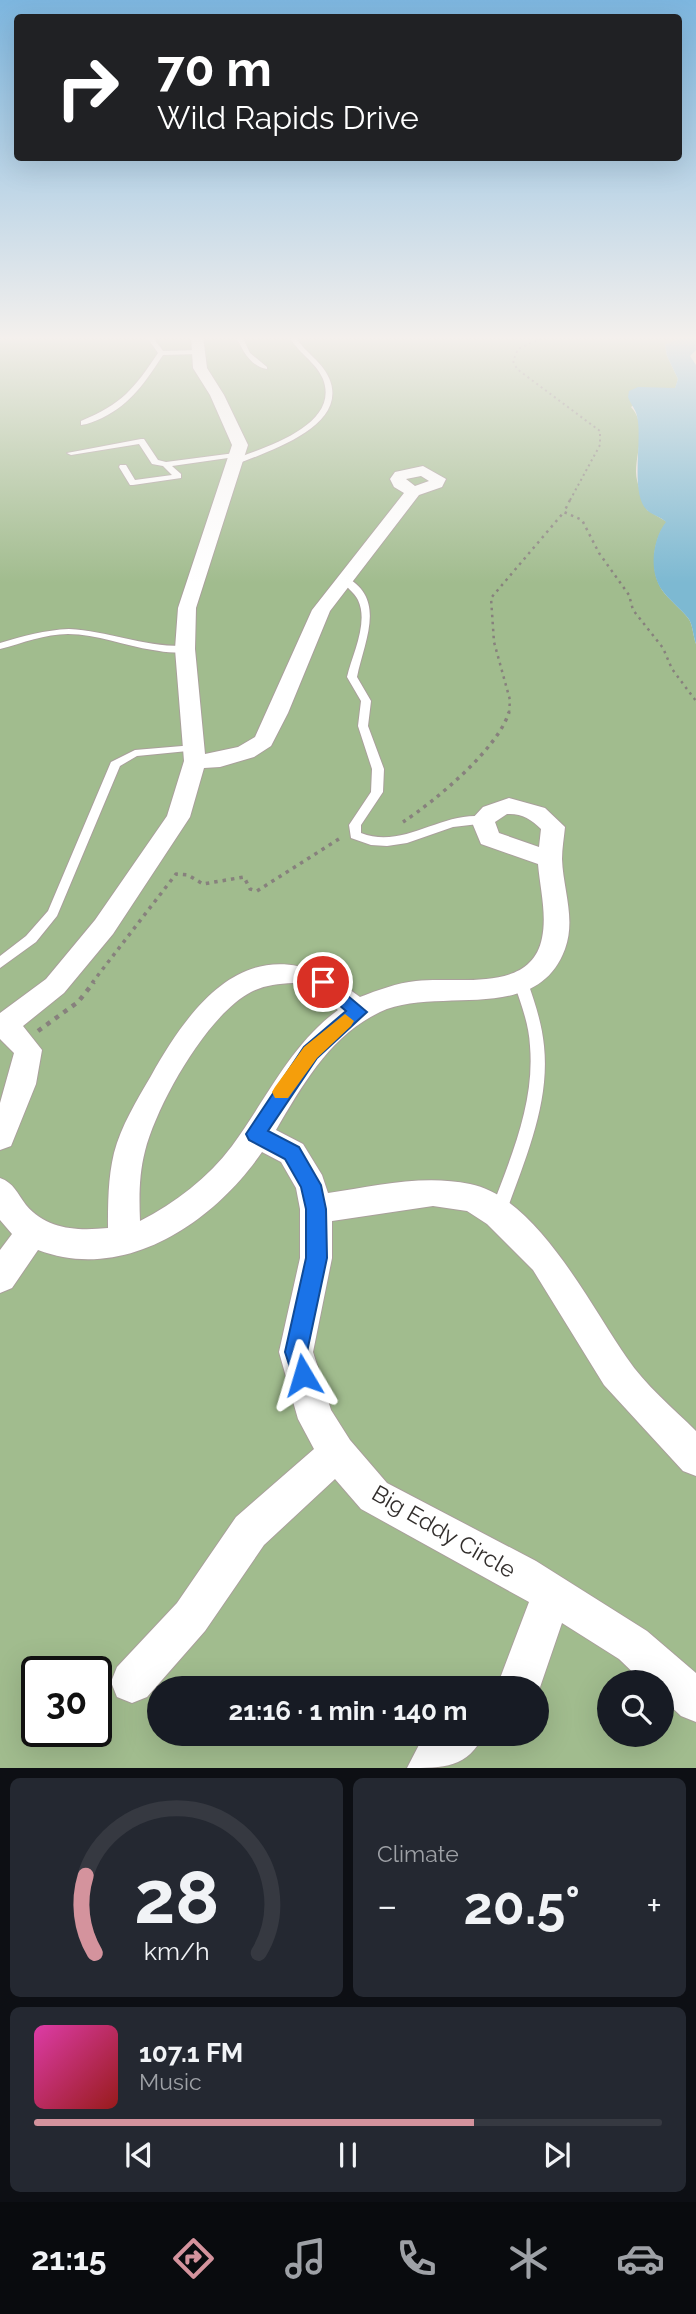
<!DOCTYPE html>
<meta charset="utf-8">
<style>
body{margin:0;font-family:Raleway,sans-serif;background:#242831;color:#f1f3f6;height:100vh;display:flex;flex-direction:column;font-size:26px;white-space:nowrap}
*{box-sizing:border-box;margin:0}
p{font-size:23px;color:#9ea1a6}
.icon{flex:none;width:38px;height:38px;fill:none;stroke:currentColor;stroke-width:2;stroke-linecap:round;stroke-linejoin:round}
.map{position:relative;height:1768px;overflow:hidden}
.panel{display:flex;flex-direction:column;gap:10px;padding:10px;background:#0d0f14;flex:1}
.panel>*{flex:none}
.banner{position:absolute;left:14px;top:14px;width:668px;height:147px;border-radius:7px;box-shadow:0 7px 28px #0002;background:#202124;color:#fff;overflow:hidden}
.fabs{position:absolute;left:597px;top:1670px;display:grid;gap:14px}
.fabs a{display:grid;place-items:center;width:77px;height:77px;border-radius:50%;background:#171b24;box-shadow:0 7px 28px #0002;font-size:35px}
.speed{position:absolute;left:21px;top:1656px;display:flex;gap:14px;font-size:35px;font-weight:700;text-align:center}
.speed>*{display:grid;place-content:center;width:91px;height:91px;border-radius:50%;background:#171b24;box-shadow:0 7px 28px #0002;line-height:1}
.speed .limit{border:4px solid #111;border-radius:10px;background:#fff;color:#111}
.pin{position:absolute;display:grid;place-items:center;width:60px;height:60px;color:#fff;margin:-30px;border:4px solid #fff;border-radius:50%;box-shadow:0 2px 7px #0007}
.me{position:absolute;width:77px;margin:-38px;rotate:353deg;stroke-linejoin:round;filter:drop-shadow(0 0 5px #0008)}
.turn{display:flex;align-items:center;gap:24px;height:147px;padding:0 28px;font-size:32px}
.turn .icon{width:91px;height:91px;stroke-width:2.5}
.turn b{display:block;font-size:49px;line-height:60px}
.big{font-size:52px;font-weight:700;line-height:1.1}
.panel .tile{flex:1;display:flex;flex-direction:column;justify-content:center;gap:10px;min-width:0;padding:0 24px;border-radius:10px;background:#242831}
.panel .dial{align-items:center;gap:0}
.dial svg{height:182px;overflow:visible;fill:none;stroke:#363941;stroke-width:7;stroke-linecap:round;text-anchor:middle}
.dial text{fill:#f1f3f6;stroke:none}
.song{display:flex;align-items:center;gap:21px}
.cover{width:84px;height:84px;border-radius:10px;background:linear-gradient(135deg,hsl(320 70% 55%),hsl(0 70% 35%))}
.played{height:7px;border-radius:4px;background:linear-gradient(90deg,#d4939d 70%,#363941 70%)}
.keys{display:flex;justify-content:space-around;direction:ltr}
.heat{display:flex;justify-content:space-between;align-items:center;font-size:38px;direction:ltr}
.panel .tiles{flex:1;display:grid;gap:10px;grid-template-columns:1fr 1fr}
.tile:last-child{grid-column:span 2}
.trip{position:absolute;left:147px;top:1676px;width:402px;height:70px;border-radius:35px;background:#171b24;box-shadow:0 7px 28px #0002;font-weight:700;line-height:70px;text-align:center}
.tab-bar{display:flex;height:112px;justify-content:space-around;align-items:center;background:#090b0e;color:#9ea1a6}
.tab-bar .icon{width:49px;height:49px}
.tab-bar .selected{color:#d4939d}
.tab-bar b{font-size:32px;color:#f1f3f6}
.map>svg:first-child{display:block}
</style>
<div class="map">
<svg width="696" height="1768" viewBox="0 0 696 1768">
<rect width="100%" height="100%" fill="#e7ded8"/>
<path fill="#a1bc8e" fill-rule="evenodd" d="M 0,336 L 683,336 L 665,345 L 667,356 L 678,379 L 675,389 L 656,388 L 631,407 C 648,426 636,450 636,472 C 636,484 644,499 647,510 L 667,522 C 653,538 649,571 662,590 C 669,600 680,608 688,618 C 693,624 693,637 696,644 L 696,1768 L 0,1768 ZM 37,1671 L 96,1671 L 96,1731 L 37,1731 ZM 609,1682 L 662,1682 L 662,1734 L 609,1734 ZM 159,1689 L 537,1689 L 537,1734 L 159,1734 Z"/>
<path fill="#7db9d2" d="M 683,336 L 696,336 L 696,350 L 690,356 L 696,365 L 696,644 C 693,637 693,624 688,618 C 680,608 669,600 662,590 C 648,571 653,538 666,522 C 661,517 653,515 648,511 C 629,495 643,440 637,416 C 636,410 630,403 628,397 L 629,391 L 638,387 L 675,388 L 678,379 L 667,356 L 665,345 Z"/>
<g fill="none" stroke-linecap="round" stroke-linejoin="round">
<g stroke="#a9a09b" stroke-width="2">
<path id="service" d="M 146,336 L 152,336 L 163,351 L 198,350 L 201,352 L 198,354 L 163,355 C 146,381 131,404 102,418 C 95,421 89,424 81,425 L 81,421 C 122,404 134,389 158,353 Z
M 236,336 L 242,336 L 250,353 L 267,367 L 267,369 C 251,367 242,350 236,336 Z
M 289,336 L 295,336 C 304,352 322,361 329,378 C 350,426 269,451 237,464 L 231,464 L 231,460 C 263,448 341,426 323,379 C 316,362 297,352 289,336 Z
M 141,439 L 144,439 L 158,460 L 166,462 L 235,453 L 239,455 L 235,457 L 172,466 L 181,474 L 181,478 L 133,485 L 130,485 L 119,467 L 120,465 L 126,465 L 135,480 L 172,475 L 163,466 L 152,464 L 139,444 L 71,455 L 67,453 Z
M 344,576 C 388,598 364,641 357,677 L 371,701 L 368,726 L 384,769 L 383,792 L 361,825 L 361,833 C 405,850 443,809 487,817 L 489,820 L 487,823 L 453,827 L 407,843 L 387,846 L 371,845 L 351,838 L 349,825 L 371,792 L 372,769 L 358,726 L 361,701 L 347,677 C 352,655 369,623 358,600 C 354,592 345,586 340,579 Z
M 69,629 C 108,631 145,647 185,646 L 190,649 C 181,655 164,652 153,650 C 125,646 97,634 68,634 C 45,634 23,643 0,649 L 0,643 C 23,636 45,630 69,629 Z
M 194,745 L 198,746 L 199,748 L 198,750 L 137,756 L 120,766 L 57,916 L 36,942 L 0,968 L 0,956 L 26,936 L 48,911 L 111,762 L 135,750 Z
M 521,978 L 526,979 L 528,983 C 535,1003 542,1024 544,1046 C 550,1104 525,1159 506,1213 L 504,1218 L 498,1220 L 492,1218 L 490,1213 C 510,1159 535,1104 530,1046 C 529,1024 521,1004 514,983 L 516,979 Z"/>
</g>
<g stroke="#a9a09b" stroke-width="2">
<path id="minor" d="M 191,336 L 203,336 L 207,368 L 224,395 L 248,445 L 196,608 L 195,649 L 205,754 L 238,747 L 255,737 L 312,610 L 404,493 L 394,487 L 390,479 L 395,472 L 423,466 L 446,479 L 442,487 L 419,495 L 330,611 L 288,713 L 271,746 L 254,757 L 220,767 L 204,768 L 190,817 L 113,934 L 64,993 L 23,1026 L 42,1050 L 36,1084 L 11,1146 L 0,1150 L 0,1103 L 14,1053 L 0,1039 L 0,1013 L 46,979 L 95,920 L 167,816 L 184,761 L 175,649 L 178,608 L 232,445 L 210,395 L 193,368 ZM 421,476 L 429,481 L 415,486 L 406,479 Z
M 509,798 L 545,808 L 565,827 C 564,838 562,848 562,859 C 563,889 576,919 565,949 C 537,1026 438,985 380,1012 C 330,1036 303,1084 276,1130 L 303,1144 L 322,1175 L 328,1193 C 375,1186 423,1174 470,1184 C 537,1197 591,1307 627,1358 C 645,1385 673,1408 696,1431 L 696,1476 L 683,1471 L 604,1385 L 533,1270 L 487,1224 L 467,1211 L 433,1206 L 332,1221 L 332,1258 L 313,1352 L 331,1410 L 350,1440 L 387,1483 L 536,1561 L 647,1631 L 696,1673 L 696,1722 L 681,1716 L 662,1698 L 662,1682 L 643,1682 L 619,1659 L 562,1623 L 537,1696 L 537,1689 L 496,1689 L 529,1602 L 361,1509 L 335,1479 L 264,1545 L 205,1631 L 147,1697 L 132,1703 L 117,1697 L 111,1682 L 117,1667 L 177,1603 L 236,1517 L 314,1449 L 298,1419 L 279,1352 L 300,1258 L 300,1209 L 296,1188 L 281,1162 L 262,1152 C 214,1222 125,1283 38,1250 L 12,1288 L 0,1293 L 0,1250 L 12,1234 L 0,1220 L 0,1178 C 14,1183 17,1193 26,1205 C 47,1230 78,1231 108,1228 C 108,1203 108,1178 114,1153 C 121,1126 137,1100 151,1076 C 200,987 263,922 360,997 C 378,990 397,983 416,981 C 457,976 531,994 542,938 C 547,914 540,888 538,864 L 481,844 L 471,820 L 483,807 ZM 507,814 C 521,813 531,819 541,829 L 539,847 L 499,833 L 495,822 ZM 293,983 L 315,992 L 338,1010 C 290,1045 266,1100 232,1146 C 208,1178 175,1203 140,1221 C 139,1197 139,1174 145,1151 C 157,1104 207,1015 251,992 C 265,985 277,984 293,983 Z
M 429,1734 L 484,1734 C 468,1768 444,1768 407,1768 L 421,1741 Z"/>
</g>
<path stroke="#87817d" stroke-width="2" stroke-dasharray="2 3.5" stroke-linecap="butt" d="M 546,336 L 518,349 L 513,361 L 517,369 L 600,431 L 600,445 L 569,502"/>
<path stroke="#87817d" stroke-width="2.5" stroke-dasharray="2.5 4.5" stroke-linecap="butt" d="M 570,500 L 564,512 L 582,520 L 599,553 L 629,595 L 633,610 L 663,648 L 672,669 L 696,701
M 509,713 L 510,700 L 494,642 L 491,598 L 564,512"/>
<path stroke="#87817d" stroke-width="3.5" stroke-dasharray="3.5 5" stroke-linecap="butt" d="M 403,822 C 435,801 498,749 509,712
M 92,983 L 176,874 L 188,875 L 203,884 L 244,877 L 250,889 L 257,891 L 342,837"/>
<path stroke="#87817d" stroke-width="4.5" stroke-dasharray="4.5 6" stroke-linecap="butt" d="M 38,1031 L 78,1002 L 94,982"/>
<use href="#service" fill="#fff" fill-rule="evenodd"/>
<use href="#minor" fill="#fff" fill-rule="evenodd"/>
</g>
<linearGradient id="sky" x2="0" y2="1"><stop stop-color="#7db6df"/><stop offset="0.58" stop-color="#f4f0ed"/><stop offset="1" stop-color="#f4f0ed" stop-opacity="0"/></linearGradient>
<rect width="696" height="583" fill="url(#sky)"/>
<path fill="#1a73e8" stroke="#114b97" stroke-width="2" d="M 323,975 L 367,1012 L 317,1058 L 268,1131 L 299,1147 L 321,1185 L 326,1209 L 327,1258 L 307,1352 L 314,1375 L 311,1383 L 303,1386 L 295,1383 L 285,1352 L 306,1258 L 306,1209 L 301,1187 L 285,1159 L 249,1140 L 246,1134 L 304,1047 L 346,1011 L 317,986 L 314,982 Z"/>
<path fill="#f59e0b" d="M 345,1014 L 354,1021 L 351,1026 L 317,1058 L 288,1098 L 275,1098 L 272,1092 L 275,1087 L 304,1047 Z"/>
<g text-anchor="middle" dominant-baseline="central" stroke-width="5" stroke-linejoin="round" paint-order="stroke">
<g font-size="23" fill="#322e2c" stroke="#fff">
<text transform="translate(444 1531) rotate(30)">Big Eddy Circle</text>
</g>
</g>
</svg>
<div class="fabs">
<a><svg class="icon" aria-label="search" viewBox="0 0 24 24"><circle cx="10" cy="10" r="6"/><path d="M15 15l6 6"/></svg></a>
</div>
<div class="speed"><div class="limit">30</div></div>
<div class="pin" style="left:323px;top:982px;background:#d93025"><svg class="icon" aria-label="arrive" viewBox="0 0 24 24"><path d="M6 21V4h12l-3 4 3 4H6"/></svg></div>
<svg class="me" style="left:303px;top:1375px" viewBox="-20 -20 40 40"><path d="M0-17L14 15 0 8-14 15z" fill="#1a73e8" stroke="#fff" stroke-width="4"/></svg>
<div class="trip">21:16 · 1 min · 140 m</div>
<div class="banner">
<div class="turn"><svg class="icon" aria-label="right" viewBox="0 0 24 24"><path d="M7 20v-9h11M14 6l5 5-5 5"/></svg><div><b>70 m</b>Wild Rapids Drive</div></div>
</div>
</div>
<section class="panel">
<div class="tiles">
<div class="tile dial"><svg viewBox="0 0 100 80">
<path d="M14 69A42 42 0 1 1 86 69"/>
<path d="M14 69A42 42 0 0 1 10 35" stroke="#d4939d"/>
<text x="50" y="56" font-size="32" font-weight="700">28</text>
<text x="50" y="72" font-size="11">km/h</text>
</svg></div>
<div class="tile"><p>Climate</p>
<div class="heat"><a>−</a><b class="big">20.5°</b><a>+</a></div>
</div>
<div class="tile">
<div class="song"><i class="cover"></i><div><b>107.1 FM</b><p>Music</p></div></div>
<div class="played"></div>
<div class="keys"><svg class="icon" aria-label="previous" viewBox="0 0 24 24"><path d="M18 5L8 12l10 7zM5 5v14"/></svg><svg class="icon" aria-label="pause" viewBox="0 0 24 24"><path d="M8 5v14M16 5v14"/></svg><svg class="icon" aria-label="next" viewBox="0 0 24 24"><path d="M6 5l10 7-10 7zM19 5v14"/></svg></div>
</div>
</div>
</section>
<nav class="tab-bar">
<b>21:15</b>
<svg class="icon selected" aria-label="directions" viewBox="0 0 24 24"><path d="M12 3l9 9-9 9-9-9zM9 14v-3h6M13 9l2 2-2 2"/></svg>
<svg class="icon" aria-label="music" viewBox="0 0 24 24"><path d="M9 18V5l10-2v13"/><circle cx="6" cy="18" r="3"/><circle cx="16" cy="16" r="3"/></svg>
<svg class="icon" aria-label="phone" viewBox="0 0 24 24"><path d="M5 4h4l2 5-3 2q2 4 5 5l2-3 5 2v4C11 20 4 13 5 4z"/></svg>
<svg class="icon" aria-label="climate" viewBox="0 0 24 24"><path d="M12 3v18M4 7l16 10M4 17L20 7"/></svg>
<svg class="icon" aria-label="car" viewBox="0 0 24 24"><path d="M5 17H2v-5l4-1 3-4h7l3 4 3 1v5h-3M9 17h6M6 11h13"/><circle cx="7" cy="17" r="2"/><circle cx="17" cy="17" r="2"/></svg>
</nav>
